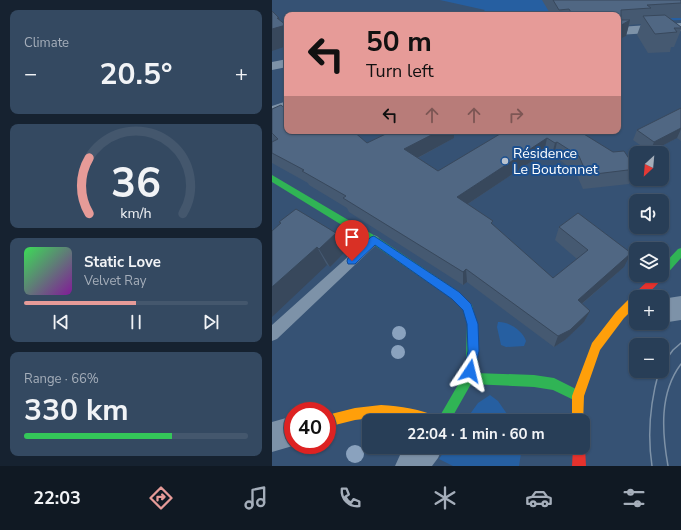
<!DOCTYPE html>
<meta charset="utf-8">
<style>
body{margin:0;font-family:"Nunito Sans",sans-serif;background:#344961;color:#f1f3f6;height:100vh;display:flex;flex-direction:column;font-size:15px;white-space:nowrap}
*{box-sizing:border-box;margin:0}
p{font-size:13px;color:#a5aeba}
.icon{flex:none;width:22px;height:22px;fill:none;stroke:currentColor;stroke-width:2;stroke-linecap:round;stroke-linejoin:round}
.map{position:relative;flex:1;overflow:hidden}
.sheet{display:flex;flex-direction:column;gap:10px;padding:10px;background:#162230;width:272px}
.sheet>*{flex:none}
.top-card{position:absolute;left:12px;top:12px;width:337px;height:122px;border-radius:8px;box-shadow:0 1px 3px #0004,0 0 0 1px #44576d;background:#e69b98;color:#111;overflow:hidden}
.needle{width:26px;rotate:206deg}
.tools{position:absolute;left:357px;top:146px;display:grid;gap:8px}
.tools a{display:grid;place-items:center;width:40px;height:40px;border-radius:8px;background:#283e57;box-shadow:0 1px 3px #0004,0 0 0 1px #44576d;font-size:20px}
.speed{position:absolute;left:12px;top:402px;display:flex;gap:8px;font-size:20px;font-weight:700;text-align:center}
.speed>*{display:grid;place-content:center;width:52px;height:52px;border-radius:50%;background:#283e57;box-shadow:0 1px 3px #0004,0 0 0 1px #44576d;line-height:1}
.speed .limit{border:6px solid #d22;background:#fff;color:#111}
.pin{position:absolute;display:grid;place-items:center;width:34px;height:34px;color:#fff;margin:-41px -17px;border-radius:50% 50% 50% 0;rotate:-45deg;box-shadow:0 0 4px #0007}
.pin .icon{rotate:45deg}
.me{position:absolute;width:44px;margin:-22px;rotate:10deg;stroke-linejoin:round;filter:drop-shadow(0 0 3px #0008)}
.turn{display:flex;align-items:center;gap:14px;height:84px;padding:0 16px;font-size:18px}
.turn .icon{width:52px;height:52px;stroke-width:2.5}
.turn b{display:block;font-size:28px;line-height:34px}
.lanes{display:flex;align-items:center;height:38px;padding:0 16px;background:#0003;justify-content:center;gap:20px;direction:ltr}
.lanes .off{opacity:.35}
.big{font-size:30px;font-weight:700;line-height:1.1}
.sheet .tile{flex:1;display:flex;flex-direction:column;justify-content:center;gap:6px;min-width:0;padding:0 14px;border-radius:8px;background:#344961}
.sheet .dial{align-items:center;gap:0}
.dial svg{height:104px;overflow:visible;fill:none;stroke:#44576d;stroke-width:7;stroke-linecap:round;text-anchor:middle}
.dial text{fill:#f1f3f6;stroke:none}
.song{display:flex;align-items:center;gap:12px}
.cover{width:48px;height:48px;border-radius:6px;background:linear-gradient(135deg,hsl(130 70% 55%),hsl(290 70% 35%))}
.played{height:4px;border-radius:2px;background:linear-gradient(90deg,#e69b98 50%,#44576d 50%)}
.keys{display:flex;justify-content:space-around;direction:ltr}
.heat{display:flex;justify-content:space-between;align-items:center;font-size:22px;direction:ltr}
.charge{height:6px;border-radius:3px;background:linear-gradient(90deg,#34c759 66%,#44576d 0)}
.trip{position:absolute;left:90px;top:414px;width:228px;height:40px;border-radius:8px;background:#283e57;box-shadow:0 1px 3px #0004,0 0 0 1px #44576d;font-weight:700;line-height:40px;text-align:center}
.dock{display:flex;height:64px;justify-content:space-around;align-items:center;background:#101923;color:#a5aeba}
.dock .icon{width:28px;height:28px}
.dock .current{color:#e69b98}
.dock b{font-size:18px;color:#f1f3f6}
main{display:flex;flex:1;min-height:0}
.map>svg:first-child{display:block}
</style>
<main>
<section class="sheet">
<div class="tile"><p>Climate</p>
<div class="heat"><a>−</a><b class="big">20.5°</b><a>+</a></div>
</div>
<div class="tile dial"><svg viewBox="0 0 100 80">
<path d="M14 69A42 42 0 1 1 86 69"/>
<path d="M14 69A42 42 0 0 1 14 26" stroke="#e69b98"/>
<text x="50" y="56" font-size="32" font-weight="700">36</text>
<text x="50" y="72" font-size="11">km/h</text>
</svg></div>
<div class="tile">
<div class="song"><i class="cover"></i><div><b>Static Love</b><p>Velvet Ray</p></div></div>
<div class="played"></div>
<div class="keys"><svg class="icon" aria-label="previous" viewBox="0 0 24 24"><path d="M18 5L8 12l10 7zM5 5v14"/></svg><svg class="icon" aria-label="pause" viewBox="0 0 24 24"><path d="M8 5v14M16 5v14"/></svg><svg class="icon" aria-label="next" viewBox="0 0 24 24"><path d="M6 5l10 7-10 7zM19 5v14"/></svg></div>
</div>
<div class="tile"><p>Range · 66%</p><b class="big">330 km</b><div class="charge"></div></div>
</section>
<div class="map">
<svg width="409" height="466" viewBox="0 0 409 466">
<rect width="100%" height="100%" fill="#365274"/>
<path fill="#265fa1" d="M 168,0 L 398,0 L 409,11 L 409,20 L 385,21 L 373,8 L 257,15 L 207,15 L 213,10 Z
M 226,322 C 236,321 251,331 254,341 L 252,346 L 234,347 L 229,345 L 225,327 Z
M 218,395 L 226,401 L 240,421 L 193,421 L 206,403 Z
M 175,447 L 250,447 L 247,466 L 181,466 L 167,459 Z"/>
<g fill="none" stroke-linecap="round" stroke-linejoin="round">
<path fill="#7d92a8" fill-rule="evenodd" d="M 15,101 L 15,107 L 0,112 L 0,106 Z
M 102,235 L 106,237 L 108,240 L 106,243 L 5,339 L 0,341 L 0,325 L 98,237 Z"/>
<path fill="#7d92a8" fill-rule="evenodd" d="M 409,23 L 409,31 L 346,35 L 346,27 Z
M 15,59 L 15,67 L 0,70 L 0,62 Z
M 409,296 L 409,320 L 390,323 L 390,299 Z
M 21,416 L 21,445 L 24,445 L 0,452 L 0,422 Z
M 134,447 L 171,447 L 166,458 L 160,466 L 123,466 L 128,455 Z"/>
<path fill="#30b455" fill-rule="evenodd" d="M 0,175 L 105,237 L 187,292 L 200,305 L 205,324 L 206,360 L 203,373 L 262,375 L 282,378 L 310,392 L 312,396 L 310,400 L 306,402 L 281,390 L 262,387 L 199,384 L 178,421 L 165,421 L 191,376 L 194,360 L 195,324 L 191,310 L 179,298 L 99,243 L 0,182 Z
M 409,248 L 409,258 L 393,276 L 390,277 L 387,276 L 390,275 L 390,266 L 406,249 Z"/>
<path fill="#ff9f0a" fill-rule="evenodd" d="M 364,294 L 368,297 L 364,297 L 364,306 L 352,318 L 328,350 L 312,396 L 311,424 L 311,421 L 300,421 L 300,396 L 320,343 L 344,312 L 360,296 Z
M 109,405 C 129,406 148,409 166,417 L 168,421 L 142,421 L 122,418 L 109,417 L 83,420 L 55,427 L 55,415 L 83,408 Z"/>
<path fill="#e5322d" fill-rule="evenodd" d="M 390,272 L 393,275 L 391,278 L 373,297 L 364,297 L 364,301 L 362,300 L 361,297 L 362,294 L 382,275 L 390,275 Z
M 312,442 L 313,447 L 314,466 L 300,466 L 301,447 L 311,447 Z"/>
<path stroke="#7e92a7" stroke-width="1.5" d="M 390,365 L 401,350 L 409,343
M 380,466 C 375,433 378,403 387,371
M 396,466 C 390,432 387,393 409,364"/>
</g>
<g fill="#8aa2be">
<circle cx="127" cy="333" r="7"/>
<circle cx="126" cy="352" r="7"/>
<circle cx="83" cy="454" r="9"/>
</g>
<path fill="#455971" d="M 270,0 L 409,0 L 409,18 L 398,18 L 409,27 L 409,30 L 402,47 L 399,47 L 398,52 L 376,53 L 365,35 L 369,24 L 357,25 L 354,36 L 346,40 L 346,15 L 279,15 Z
M 409,108 L 409,141 L 405,138 L 378,152 L 361,140 L 365,130 Z
M 0,109 L 15,131 L 95,143 L 182,134 L 182,138 L 146,158 L 166,171 L 233,131 L 307,131 L 364,169 L 357,184 L 311,189 L 303,171 L 282,156 L 279,158 L 272,153 L 196,204 L 221,225 L 281,278 L 305,259 L 283,240 L 287,227 L 352,267 L 310,304 L 318,311 L 312,322 L 293,340 L 282,347 L 195,282 L 191,285 L 77,212 L 75,208 L 37,185 L 36,183 L 0,163 L 0,142 L 1,141 L 0,140 Z
M 7,222 L 64,233 L 73,252 L 58,267 L 8,224 Z"/>
<path fill="#38485c" d="M 5,18 L 7,18 L 10,26 L 14,25 L 15,28 L 15,46 L 0,51 L 0,29 Z
M 358,20 L 354,36 L 346,40 L 346,27 Z
M 409,128 L 409,129 L 405,138 L 378,152 L 382,142 Z
M 167,131 L 188,131 L 182,134 L 182,138 L 134,164 L 132,149 Z
M 275,138 L 272,153 L 185,211 L 185,197 Z
M 285,142 L 282,156 L 279,158 L 283,143 Z
M 64,233 L 73,252 L 58,267 L 47,249 Z
M 45,247 L 55,265 L 0,317 L 0,287 Z
M 359,253 L 352,267 L 300,312 L 306,300 Z
M 194,269 L 195,282 L 191,285 L 191,272 Z
M 318,311 L 312,322 L 293,340 L 282,347 L 286,336 Z"/>
<path fill="#506783" stroke="#38485c" d="M 281,0 L 409,0 L 409,3 L 375,5 L 379,8 L 349,10 L 349,20 L 358,20 L 346,27 L 346,15 L 301,15 L 297,9 L 287,10 Z
M 0,11 L 7,18 L 5,18 L 14,25 L 0,29 Z
M 393,15 L 409,27 L 409,28 L 402,28 L 405,32 L 383,34 L 371,16 Z
M 9,105 L 15,110 L 15,131 L 81,131 L 95,143 L 120,131 L 167,131 L 132,149 L 166,171 L 233,131 L 307,131 L 341,152 L 352,151 L 364,169 L 315,175 L 307,156 L 285,142 L 283,143 L 275,138 L 185,197 L 221,221 L 219,223 L 281,278 L 316,250 L 287,227 L 306,213 L 359,253 L 306,300 L 318,311 L 298,330 L 286,336 L 194,269 L 191,272 L 71,198 L 74,196 L 30,171 L 32,170 L 0,153 L 0,142 L 6,139 L 0,133 L 0,109 Z
M 409,108 L 409,128 L 382,142 L 365,130 Z
M 24,209 L 64,233 L 47,249 L 45,247 L 0,287 L 0,231 L 9,223 L 7,222 Z"/>
<path fill="#1a73e8" stroke="#114b97" d="M 102,236 L 187,292 L 199,304 L 206,324 L 207,351 L 202,375 L 198,376 L 194,375 L 192,371 L 196,351 L 195,324 L 191,310 L 180,299 L 103,245 L 83,264 L 76,264 L 75,261 L 76,258 L 99,237 Z"/>
<circle fill="#b9c2ce" stroke="#1b4f8f" stroke-width="1.5" cx="233" cy="161" r="4"/>
<g text-anchor="middle" dominant-baseline="central" stroke-width="4" stroke-linejoin="round" paint-order="stroke">
<g font-size="14" fill="#fff" stroke="#1b4f8f" text-anchor="start">
<text x="241" y="153">Résidence<tspan x="241" dy="16">Le Boutonnet</tspan></text>
</g>
</g>
</svg>
<div class="tools">
<a><svg class="needle" viewBox="-14 -14 28 28"><path d="M0-13l5 13h-10z" fill="#e53935"/><path d="M0 13l5-13h-10z" fill="#a5aeba"/></svg></a>
<a><svg class="icon" aria-label="sound" viewBox="0 0 24 24"><path d="M4 9h4l5-4v14l-5-4H4zM17 9q2 3 0 6"/></svg></a>
<a><svg class="icon" aria-label="layers" viewBox="0 0 24 24"><path d="M12 4l9 5-9 5-9-5zM3 14l9 5 9-5"/></svg></a>
<a>+</a>
<a>−</a>
</div>
<div class="speed"><div class="limit">40</div></div>
<div class="pin" style="left:80px;top:261px;background:#d93025"><svg class="icon" aria-label="arrive" viewBox="0 0 24 24"><path d="M6 21V4h12l-3 4 3 4H6"/></svg></div>
<svg class="me" style="left:198px;top:371px" viewBox="-20 -20 40 40"><path d="M0-17L14 15 0 8-14 15z" fill="#1a73e8" stroke="#fff" stroke-width="4"/></svg>
<div class="trip">22:04 · 1 min · 60 m</div>
<div class="top-card">
<div class="turn"><svg class="icon" aria-label="left" viewBox="0 0 24 24"><path d="M17 20v-9H6M10 6l-5 5 5 5"/></svg><div><b>50 m</b>Turn left</div></div>
<div class="lanes"><svg class="icon" aria-label="left" viewBox="0 0 24 24"><path d="M17 20v-9H6M10 6l-5 5 5 5"/></svg><svg class="icon off" aria-label="ahead" viewBox="0 0 24 24"><path d="M12 20V5M6 11l6-6 6 6"/></svg><svg class="icon off" aria-label="ahead" viewBox="0 0 24 24"><path d="M12 20V5M6 11l6-6 6 6"/></svg><svg class="icon off" aria-label="right" viewBox="0 0 24 24"><path d="M7 20v-9h11M14 6l5 5-5 5"/></svg></div>
</div>
</div>
</main>
<nav class="dock">
<b>22:03</b>
<svg class="icon current" aria-label="directions" viewBox="0 0 24 24"><path d="M12 3l9 9-9 9-9-9zM9 14v-3h6M13 9l2 2-2 2"/></svg>
<svg class="icon" aria-label="music" viewBox="0 0 24 24"><path d="M9 18V5l10-2v13"/><circle cx="6" cy="18" r="3"/><circle cx="16" cy="16" r="3"/></svg>
<svg class="icon" aria-label="phone" viewBox="0 0 24 24"><path d="M5 4h4l2 5-3 2q2 4 5 5l2-3 5 2v4C11 20 4 13 5 4z"/></svg>
<svg class="icon" aria-label="climate" viewBox="0 0 24 24"><path d="M12 3v18M4 7l16 10M4 17L20 7"/></svg>
<svg class="icon" aria-label="car" viewBox="0 0 24 24"><path d="M5 17H2v-5l4-1 3-4h7l3 4 3 1v5h-3M9 17h6M6 11h13"/><circle cx="7" cy="17" r="2"/><circle cx="17" cy="17" r="2"/></svg>
<svg class="icon" aria-label="filters" viewBox="0 0 24 24"><path d="M4 7h16M4 17h16"/><circle cx="9" cy="7" r="2"/><circle cx="15" cy="17" r="2"/></svg>
</nav>
